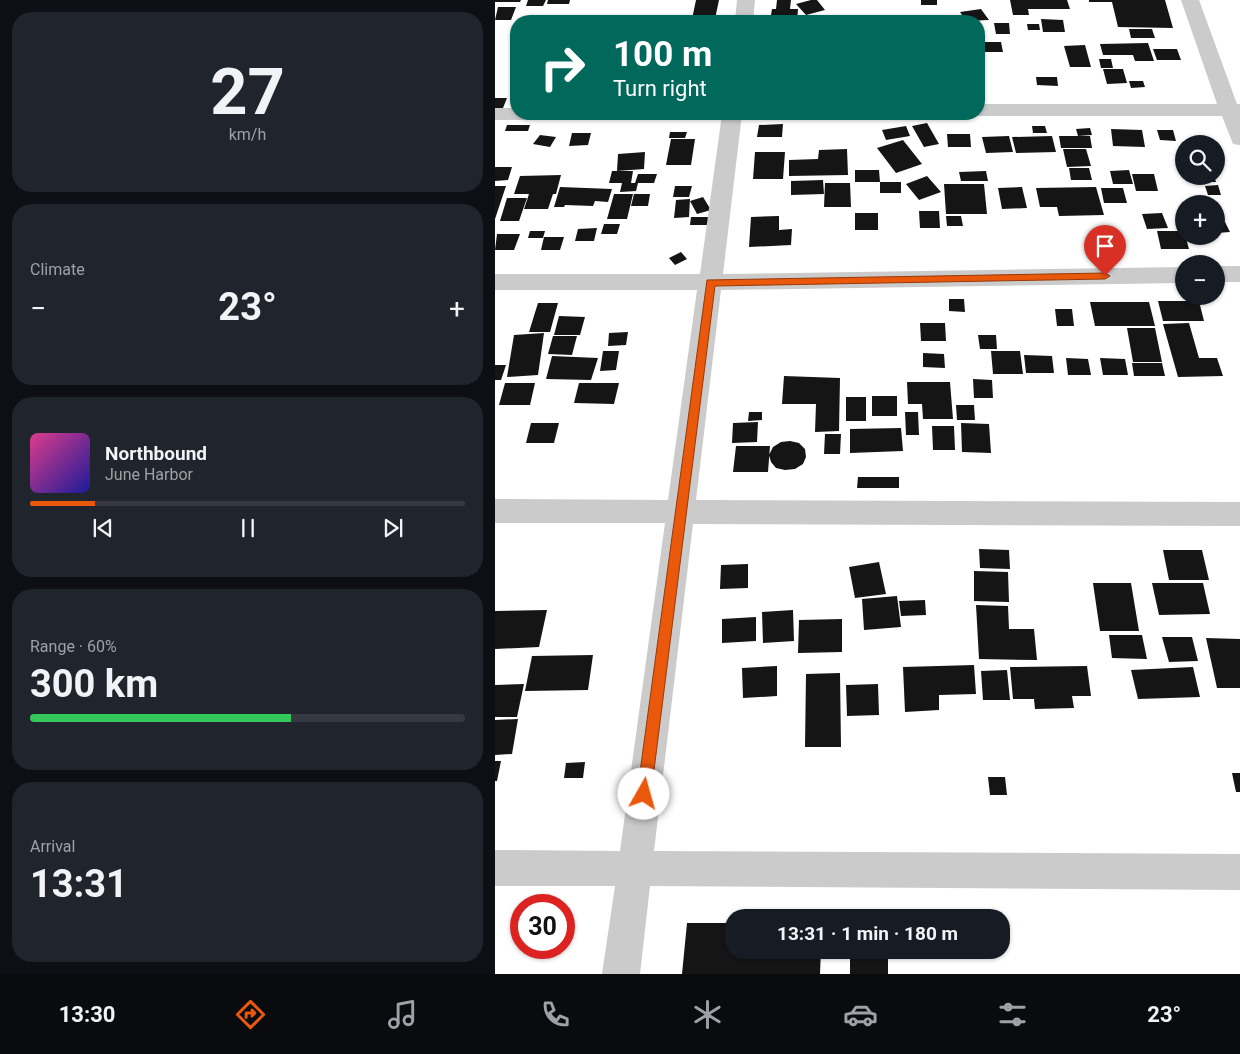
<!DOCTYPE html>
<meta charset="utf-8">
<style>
body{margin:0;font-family:Roboto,sans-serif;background:#20242c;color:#f1f3f6;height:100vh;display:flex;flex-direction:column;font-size:19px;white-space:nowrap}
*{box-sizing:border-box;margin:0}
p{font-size:16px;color:#9ea1a6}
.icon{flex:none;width:28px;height:28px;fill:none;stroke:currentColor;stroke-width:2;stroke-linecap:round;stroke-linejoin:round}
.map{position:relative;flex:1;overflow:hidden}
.side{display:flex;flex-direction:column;gap:12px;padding:12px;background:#0d0f14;width:495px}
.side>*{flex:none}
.hud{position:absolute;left:15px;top:15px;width:475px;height:105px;border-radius:20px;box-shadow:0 1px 4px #0004;background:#00695c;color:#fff;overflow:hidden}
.buttons{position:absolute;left:680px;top:135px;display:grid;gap:10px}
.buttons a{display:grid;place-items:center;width:50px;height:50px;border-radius:50%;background:#171b24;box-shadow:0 1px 4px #0004;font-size:25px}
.speed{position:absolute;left:15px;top:894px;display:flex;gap:10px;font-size:25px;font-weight:700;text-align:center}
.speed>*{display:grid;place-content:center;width:65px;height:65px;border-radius:50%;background:#171b24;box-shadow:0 1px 4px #0004;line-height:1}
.speed .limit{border:8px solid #d22;background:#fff;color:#111}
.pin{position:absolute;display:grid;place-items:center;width:42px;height:42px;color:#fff;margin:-51px -21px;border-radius:50% 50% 50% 0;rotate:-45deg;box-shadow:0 0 5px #0007}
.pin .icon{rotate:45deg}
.me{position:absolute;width:55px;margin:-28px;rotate:7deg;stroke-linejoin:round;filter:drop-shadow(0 0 4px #0008)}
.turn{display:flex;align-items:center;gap:18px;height:105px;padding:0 20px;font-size:22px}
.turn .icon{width:65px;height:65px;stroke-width:2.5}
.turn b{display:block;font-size:35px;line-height:42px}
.big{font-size:38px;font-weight:700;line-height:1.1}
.side .card{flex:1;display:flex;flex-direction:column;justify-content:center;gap:8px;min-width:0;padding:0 18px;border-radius:20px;background:#20242c}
.side .dial{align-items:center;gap:0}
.dial b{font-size:65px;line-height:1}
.song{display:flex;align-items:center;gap:15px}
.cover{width:60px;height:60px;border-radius:8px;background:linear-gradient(135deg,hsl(330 70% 55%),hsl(240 70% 35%))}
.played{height:5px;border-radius:2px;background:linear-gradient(90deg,#ea580c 15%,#363941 15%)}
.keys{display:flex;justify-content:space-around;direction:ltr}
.heat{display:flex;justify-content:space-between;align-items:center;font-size:28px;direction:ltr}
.charge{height:8px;border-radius:4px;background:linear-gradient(90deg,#34c759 60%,#363941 0)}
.trip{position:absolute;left:230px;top:909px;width:285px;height:50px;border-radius:20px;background:#171b24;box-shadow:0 1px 4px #0004;font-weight:700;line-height:50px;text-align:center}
.tabs{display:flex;height:80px;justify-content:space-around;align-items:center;background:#090b0e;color:#9ea1a6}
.tabs .icon{width:35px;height:35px}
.tabs .current{color:#ea580c}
.tabs b{font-size:22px;color:#f1f3f6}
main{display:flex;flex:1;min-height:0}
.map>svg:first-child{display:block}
</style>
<main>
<section class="side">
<div class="card dial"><b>27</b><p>km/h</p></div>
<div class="card"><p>Climate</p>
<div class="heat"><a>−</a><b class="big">23°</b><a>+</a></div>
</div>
<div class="card">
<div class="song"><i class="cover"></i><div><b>Northbound</b><p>June Harbor</p></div></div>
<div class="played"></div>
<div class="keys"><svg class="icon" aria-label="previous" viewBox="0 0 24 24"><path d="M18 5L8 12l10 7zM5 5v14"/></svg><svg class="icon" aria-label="pause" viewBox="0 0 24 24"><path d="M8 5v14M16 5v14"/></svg><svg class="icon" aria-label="next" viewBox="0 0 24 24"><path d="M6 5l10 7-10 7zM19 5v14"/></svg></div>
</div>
<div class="card"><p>Range · 60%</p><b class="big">300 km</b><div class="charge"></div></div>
<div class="card"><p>Arrival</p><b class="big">13:31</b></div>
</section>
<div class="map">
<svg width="745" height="974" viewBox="0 0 745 974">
<rect width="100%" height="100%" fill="#fff"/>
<path fill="#151515" d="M 0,0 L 26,0 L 25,2 L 0,2 Z
M 33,0 L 51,0 L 48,6 L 31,6 Z
M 53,0 L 75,0 L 74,4 L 52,4 Z
M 201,0 L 224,0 L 220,19 L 197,19 Z
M 282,0 L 296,0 L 295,9 L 303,9 L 302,21 L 275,21 L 277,9 L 281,9 Z
M 316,0 L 322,0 L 330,10 L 311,15 L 301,4 Z
M 426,0 L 442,0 L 442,5 L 426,5 Z
M 515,0 L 572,0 L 575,9 L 533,9 L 534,15 L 518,15 Z
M 594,0 L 670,0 L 678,28 L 623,27 L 617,2 L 594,2 Z
M 3,7 L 21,7 L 16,20 L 0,20 Z
M 486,9 L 494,20 L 471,21 L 465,12 Z
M 457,17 L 461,21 L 440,21 L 440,20 Z
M 546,19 L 568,20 L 570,32 L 548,32 Z
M 499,23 L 514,23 L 515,34 L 501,34 Z
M 532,24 L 544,24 L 545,30 L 533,30 Z
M 634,29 L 657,29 L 660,38 L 636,38 Z
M 484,42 L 506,42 L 508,52 L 484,52 Z
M 653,43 L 659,61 L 640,61 L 638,55 L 608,55 L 605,44 Z
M 590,45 L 596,67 L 575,67 L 569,46 Z
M 658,49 L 682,49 L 686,60 L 662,60 Z
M 604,59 L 616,59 L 618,68 L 606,68 Z
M 608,69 L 628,69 L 632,83 L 612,84 Z
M 541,77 L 562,77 L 563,86 L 542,85 Z
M 634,81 L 648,81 L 650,87 L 636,88 Z
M 0,98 L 12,98 L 8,108 L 0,108 Z
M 432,123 L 444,144 L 429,147 L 417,126 Z
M 288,124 L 287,137 L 262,137 L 264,125 Z
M 12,125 L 35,125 L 33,131 L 10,131 Z
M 411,126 L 415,136 L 391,140 L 387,130 Z
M 537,126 L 550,126 L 552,133 L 538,133 Z
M 595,128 L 597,135 L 583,136 L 581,129 Z
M 616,129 L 647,130 L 650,147 L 618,146 Z
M 662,130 L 678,130 L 681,141 L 665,140 Z
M 175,132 L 192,132 L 190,138 L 174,138 Z
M 77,133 L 96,133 L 93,145 L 74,146 Z
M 452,134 L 475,134 L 476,147 L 453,147 Z
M 45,135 L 61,137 L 55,147 L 38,144 Z
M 514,136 L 518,152 L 491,153 L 487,137 Z
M 557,136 L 561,152 L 521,153 L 517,137 Z
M 564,136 L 595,136 L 597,148 L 566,148 Z
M 176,139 L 200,139 L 196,165 L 171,165 Z
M 408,140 L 427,164 L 401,173 L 382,148 Z
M 352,149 L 353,175 L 294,176 L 294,160 L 323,159 L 324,150 Z
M 568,149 L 591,149 L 596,166 L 572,167 Z
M 150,152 L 149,169 L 122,171 L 123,154 Z
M 260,152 L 290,152 L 288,179 L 258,179 Z
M 0,167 L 17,167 L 13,180 L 0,181 Z
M 574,168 L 594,168 L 597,180 L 576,180 Z
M 360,170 L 384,170 L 385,182 L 360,182 Z
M 634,170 L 638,184 L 618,184 L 615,171 Z
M 117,171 L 138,171 L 136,183 L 140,183 L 143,174 L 162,174 L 159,183 L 143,183 L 141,191 L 125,192 L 127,183 L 114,183 Z
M 491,171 L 493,181 L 466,181 L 464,172 Z
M 637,174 L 659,174 L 663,191 L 641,191 Z
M 66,175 L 61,194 L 58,194 L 53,209 L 29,209 L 34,194 L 19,194 L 25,176 Z
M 432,176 L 446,192 L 424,200 L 411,184 Z
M 706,176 L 719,176 L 721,182 L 707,182 Z
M 328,180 L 329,194 L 296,195 L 296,181 Z
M 385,182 L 406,182 L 406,193 L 385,193 Z
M 330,183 L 355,183 L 356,207 L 329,207 Z
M 449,184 L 489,184 L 492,214 L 451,214 Z
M 723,185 L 726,195 L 713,195 L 710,186 Z
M 0,186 L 11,186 L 0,219 Z
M 180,186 L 197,186 L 194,197 L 178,197 Z
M 65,187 L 117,189 L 113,202 L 100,201 L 98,206 L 70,205 L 69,207 L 59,207 Z
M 527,187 L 532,208 L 507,209 L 503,188 Z
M 601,187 L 609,215 L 564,216 L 562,207 L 545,207 L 541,188 Z
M 606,188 L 628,188 L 632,203 L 609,203 Z
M 119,194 L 138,194 L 132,219 L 112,219 Z
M 139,194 L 155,194 L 153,206 L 136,206 Z
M 208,197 L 216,210 L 202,214 L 195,201 Z
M 12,198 L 32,198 L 24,221 L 5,221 Z
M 195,199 L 194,217 L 179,218 L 181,200 Z
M 424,211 L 444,211 L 445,228 L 425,228 Z
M 360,213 L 383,213 L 383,230 L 360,230 Z
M 667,213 L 673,228 L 652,229 L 647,214 Z
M 284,216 L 284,230 L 297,229 L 296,245 L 254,247 L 256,217 Z
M 451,216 L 466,216 L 468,226 L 452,226 Z
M 196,217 L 214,217 L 213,225 L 195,225 Z
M 730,222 L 735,232 L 721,233 L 721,223 Z
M 109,224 L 125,224 L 122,234 L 106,234 Z
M 102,228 L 99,241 L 80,241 L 83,229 Z
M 35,231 L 50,231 L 48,238 L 33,238 Z
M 662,231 L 689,231 L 694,249 L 666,249 Z
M 2,234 L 25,234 L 19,250 L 0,250 Z
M 49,237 L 69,237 L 65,250 L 46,250 Z
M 186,252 L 192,259 L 180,265 L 174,258 Z
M 454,299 L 469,299 L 470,312 L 454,311 Z
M 663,301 L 704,301 L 709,321 L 668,321 Z
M 595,302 L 654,302 L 660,326 L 600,326 Z
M 43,303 L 63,303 L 55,332 L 34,332 Z
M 560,309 L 577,309 L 579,326 L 562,326 Z
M 64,316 L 90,317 L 85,335 L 59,335 Z
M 425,323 L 450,323 L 451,341 L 426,341 Z
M 694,323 L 704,358 L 722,358 L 728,376 L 683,377 L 668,324 Z
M 632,328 L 660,328 L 667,362 L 638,362 Z
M 133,332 L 131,345 L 113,346 L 114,333 Z
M 49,333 L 43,375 L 12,377 L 19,335 Z
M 483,335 L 501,335 L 502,349 L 485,349 Z
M 58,336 L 82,336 L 77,355 L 53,354 Z
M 108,351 L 124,351 L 121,370 L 105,371 Z
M 496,351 L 525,351 L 528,374 L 498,374 Z
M 428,353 L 449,354 L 450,368 L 428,367 Z
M 529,355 L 557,356 L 559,373 L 531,373 Z
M 57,356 L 103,358 L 96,380 L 51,379 Z
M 571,358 L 593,359 L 596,375 L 573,375 Z
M 605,358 L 630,359 L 633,375 L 608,375 Z
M 637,363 L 667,363 L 670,376 L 639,376 Z
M 0,365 L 11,365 L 6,380 L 0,380 Z
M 289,376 L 345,378 L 344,431 L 320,432 L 321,404 L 287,404 Z
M 478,379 L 497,380 L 498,398 L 479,398 Z
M 412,382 L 455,382 L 458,419 L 428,419 L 427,404 L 413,404 Z
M 10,383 L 40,383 L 35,405 L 4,405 Z
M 84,383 L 124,383 L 119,404 L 79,403 Z
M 377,396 L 402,396 L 402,416 L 377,416 Z
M 351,397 L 371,397 L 371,421 L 351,421 Z
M 461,405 L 479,405 L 480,420 L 462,420 Z
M 254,412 L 267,412 L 267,420 L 253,421 Z
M 410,412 L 423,412 L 424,435 L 411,435 Z
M 263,422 L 262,442 L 237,443 L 238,423 Z
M 36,423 L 64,423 L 59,443 L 31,443 Z
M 466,423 L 494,424 L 496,453 L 467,452 Z
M 437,426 L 459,426 L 460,450 L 438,450 Z
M 406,428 L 408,451 L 355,453 L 355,429 Z
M 330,434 L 346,434 L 345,454 L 329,454 Z
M 295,441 L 304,443 L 310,449 L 311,457 L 308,464 L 300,469 L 290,470 L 281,468 L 276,462 L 274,455 L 278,447 L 286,442 Z
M 241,446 L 275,446 L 273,472 L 238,472 Z
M 363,477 L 404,477 L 404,488 L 362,488 Z
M 484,549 L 514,550 L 515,569 L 485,568 Z
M 668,550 L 707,550 L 714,580 L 674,580 Z
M 384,562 L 391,594 L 360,598 L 354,567 Z
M 253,564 L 253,588 L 225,589 L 226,565 Z
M 479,571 L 513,572 L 514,602 L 479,601 Z
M 598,583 L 636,583 L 644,631 L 605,631 Z
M 657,583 L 708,583 L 715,614 L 664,615 Z
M 402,596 L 406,627 L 369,630 L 367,599 Z
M 430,600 L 431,615 L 406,616 L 404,601 Z
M 481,605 L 513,606 L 514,629 L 539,629 L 542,660 L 484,659 Z
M 52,610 L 44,647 L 0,649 L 0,611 Z
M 298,610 L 299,641 L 268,643 L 267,612 Z
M 261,617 L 261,641 L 227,643 L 227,619 Z
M 347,619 L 347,652 L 303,653 L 304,620 Z
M 614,635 L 647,635 L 652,659 L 617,658 Z
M 667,637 L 697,637 L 703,661 L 674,662 Z
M 711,638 L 745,639 L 745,688 L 722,688 Z
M 98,655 L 93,690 L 30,691 L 37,656 Z
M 479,665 L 481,694 L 444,695 L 444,710 L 410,712 L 408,667 Z
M 282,666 L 282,696 L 248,698 L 247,668 Z
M 592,666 L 596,696 L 577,696 L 579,708 L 540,709 L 539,699 L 518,699 L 515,667 Z
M 698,667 L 705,697 L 643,699 L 636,670 Z
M 512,670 L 515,700 L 488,700 L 486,671 Z
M 345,673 L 346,747 L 310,747 L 311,674 Z
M 29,684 L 22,717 L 0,717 L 0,685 Z
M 383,684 L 384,715 L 352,716 L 351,685 Z
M 23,719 L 17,754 L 0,755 L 0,720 Z
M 0,761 L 6,761 L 2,781 L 0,781 Z
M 90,762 L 88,778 L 69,778 L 71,763 Z
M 737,773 L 745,773 L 745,792 L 741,792 Z
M 493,777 L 510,777 L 512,795 L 495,795 Z
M 192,923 L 239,923 L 239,950 L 326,950 L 325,974 L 187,974 Z
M 355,950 L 393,950 L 393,974 L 355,974 Z"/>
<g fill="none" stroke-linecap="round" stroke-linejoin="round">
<path fill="#cbcbcb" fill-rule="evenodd" d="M 242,0 L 260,0 L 258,21 L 240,21 Z
M 686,0 L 704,0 L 742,104 L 745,104 L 745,145 L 738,144 L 727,116 L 484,116 L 477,114 L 484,114 L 484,104 L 722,104 Z
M 0,108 L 21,108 L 21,114 L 60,114 L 57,118 L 50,120 L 0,120 Z
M 227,114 L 247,114 L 228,274 L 689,267 L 689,283 L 226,290 L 201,500 L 745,502 L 745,526 L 198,524 L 159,851 L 745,854 L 745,890 L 155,886 L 145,974 L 107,974 L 120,886 L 0,886 L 0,850 L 125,851 L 170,523 L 0,523 L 0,499 L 173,500 L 202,290 L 0,290 L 0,274 L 205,274 Z
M 721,266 L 745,266 L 745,282 L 721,282 Z"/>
</g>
<path fill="#ea580c" stroke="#983908" d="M 610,273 L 615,276 L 610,279 L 220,286 L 156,794 L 154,799 L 149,801 L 144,799 L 142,794 L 212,280 Z"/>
</svg>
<div class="buttons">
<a><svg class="icon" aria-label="search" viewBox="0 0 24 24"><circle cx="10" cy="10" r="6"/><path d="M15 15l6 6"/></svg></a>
<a>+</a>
<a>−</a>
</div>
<div class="speed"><div class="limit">30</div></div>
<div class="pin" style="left:610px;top:276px;background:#d93025"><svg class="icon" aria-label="arrive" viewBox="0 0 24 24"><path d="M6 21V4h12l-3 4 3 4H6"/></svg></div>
<svg class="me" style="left:149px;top:794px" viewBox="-20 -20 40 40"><circle r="19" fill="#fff"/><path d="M0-13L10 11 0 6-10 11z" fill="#ea580c"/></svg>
<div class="trip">13:31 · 1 min · 180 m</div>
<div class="hud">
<div class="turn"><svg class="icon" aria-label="right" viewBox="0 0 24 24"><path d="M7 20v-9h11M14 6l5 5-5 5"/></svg><div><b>100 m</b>Turn right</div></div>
</div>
</div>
</main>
<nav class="tabs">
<b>13:30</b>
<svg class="icon current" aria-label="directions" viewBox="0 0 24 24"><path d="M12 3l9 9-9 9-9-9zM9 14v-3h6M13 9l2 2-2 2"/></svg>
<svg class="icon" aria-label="music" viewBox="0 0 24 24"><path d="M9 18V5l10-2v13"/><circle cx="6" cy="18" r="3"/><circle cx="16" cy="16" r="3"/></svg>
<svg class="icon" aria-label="phone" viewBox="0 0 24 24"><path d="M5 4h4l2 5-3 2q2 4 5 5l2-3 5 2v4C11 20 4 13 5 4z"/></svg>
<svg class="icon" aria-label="climate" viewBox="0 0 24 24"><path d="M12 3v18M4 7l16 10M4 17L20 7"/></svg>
<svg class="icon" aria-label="car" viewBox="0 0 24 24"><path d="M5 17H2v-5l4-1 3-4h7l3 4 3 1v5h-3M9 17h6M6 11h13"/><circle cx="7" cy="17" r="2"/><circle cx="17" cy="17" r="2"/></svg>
<svg class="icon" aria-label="filters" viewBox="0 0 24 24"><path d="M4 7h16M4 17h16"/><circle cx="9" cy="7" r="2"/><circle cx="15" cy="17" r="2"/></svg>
<b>23°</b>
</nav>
